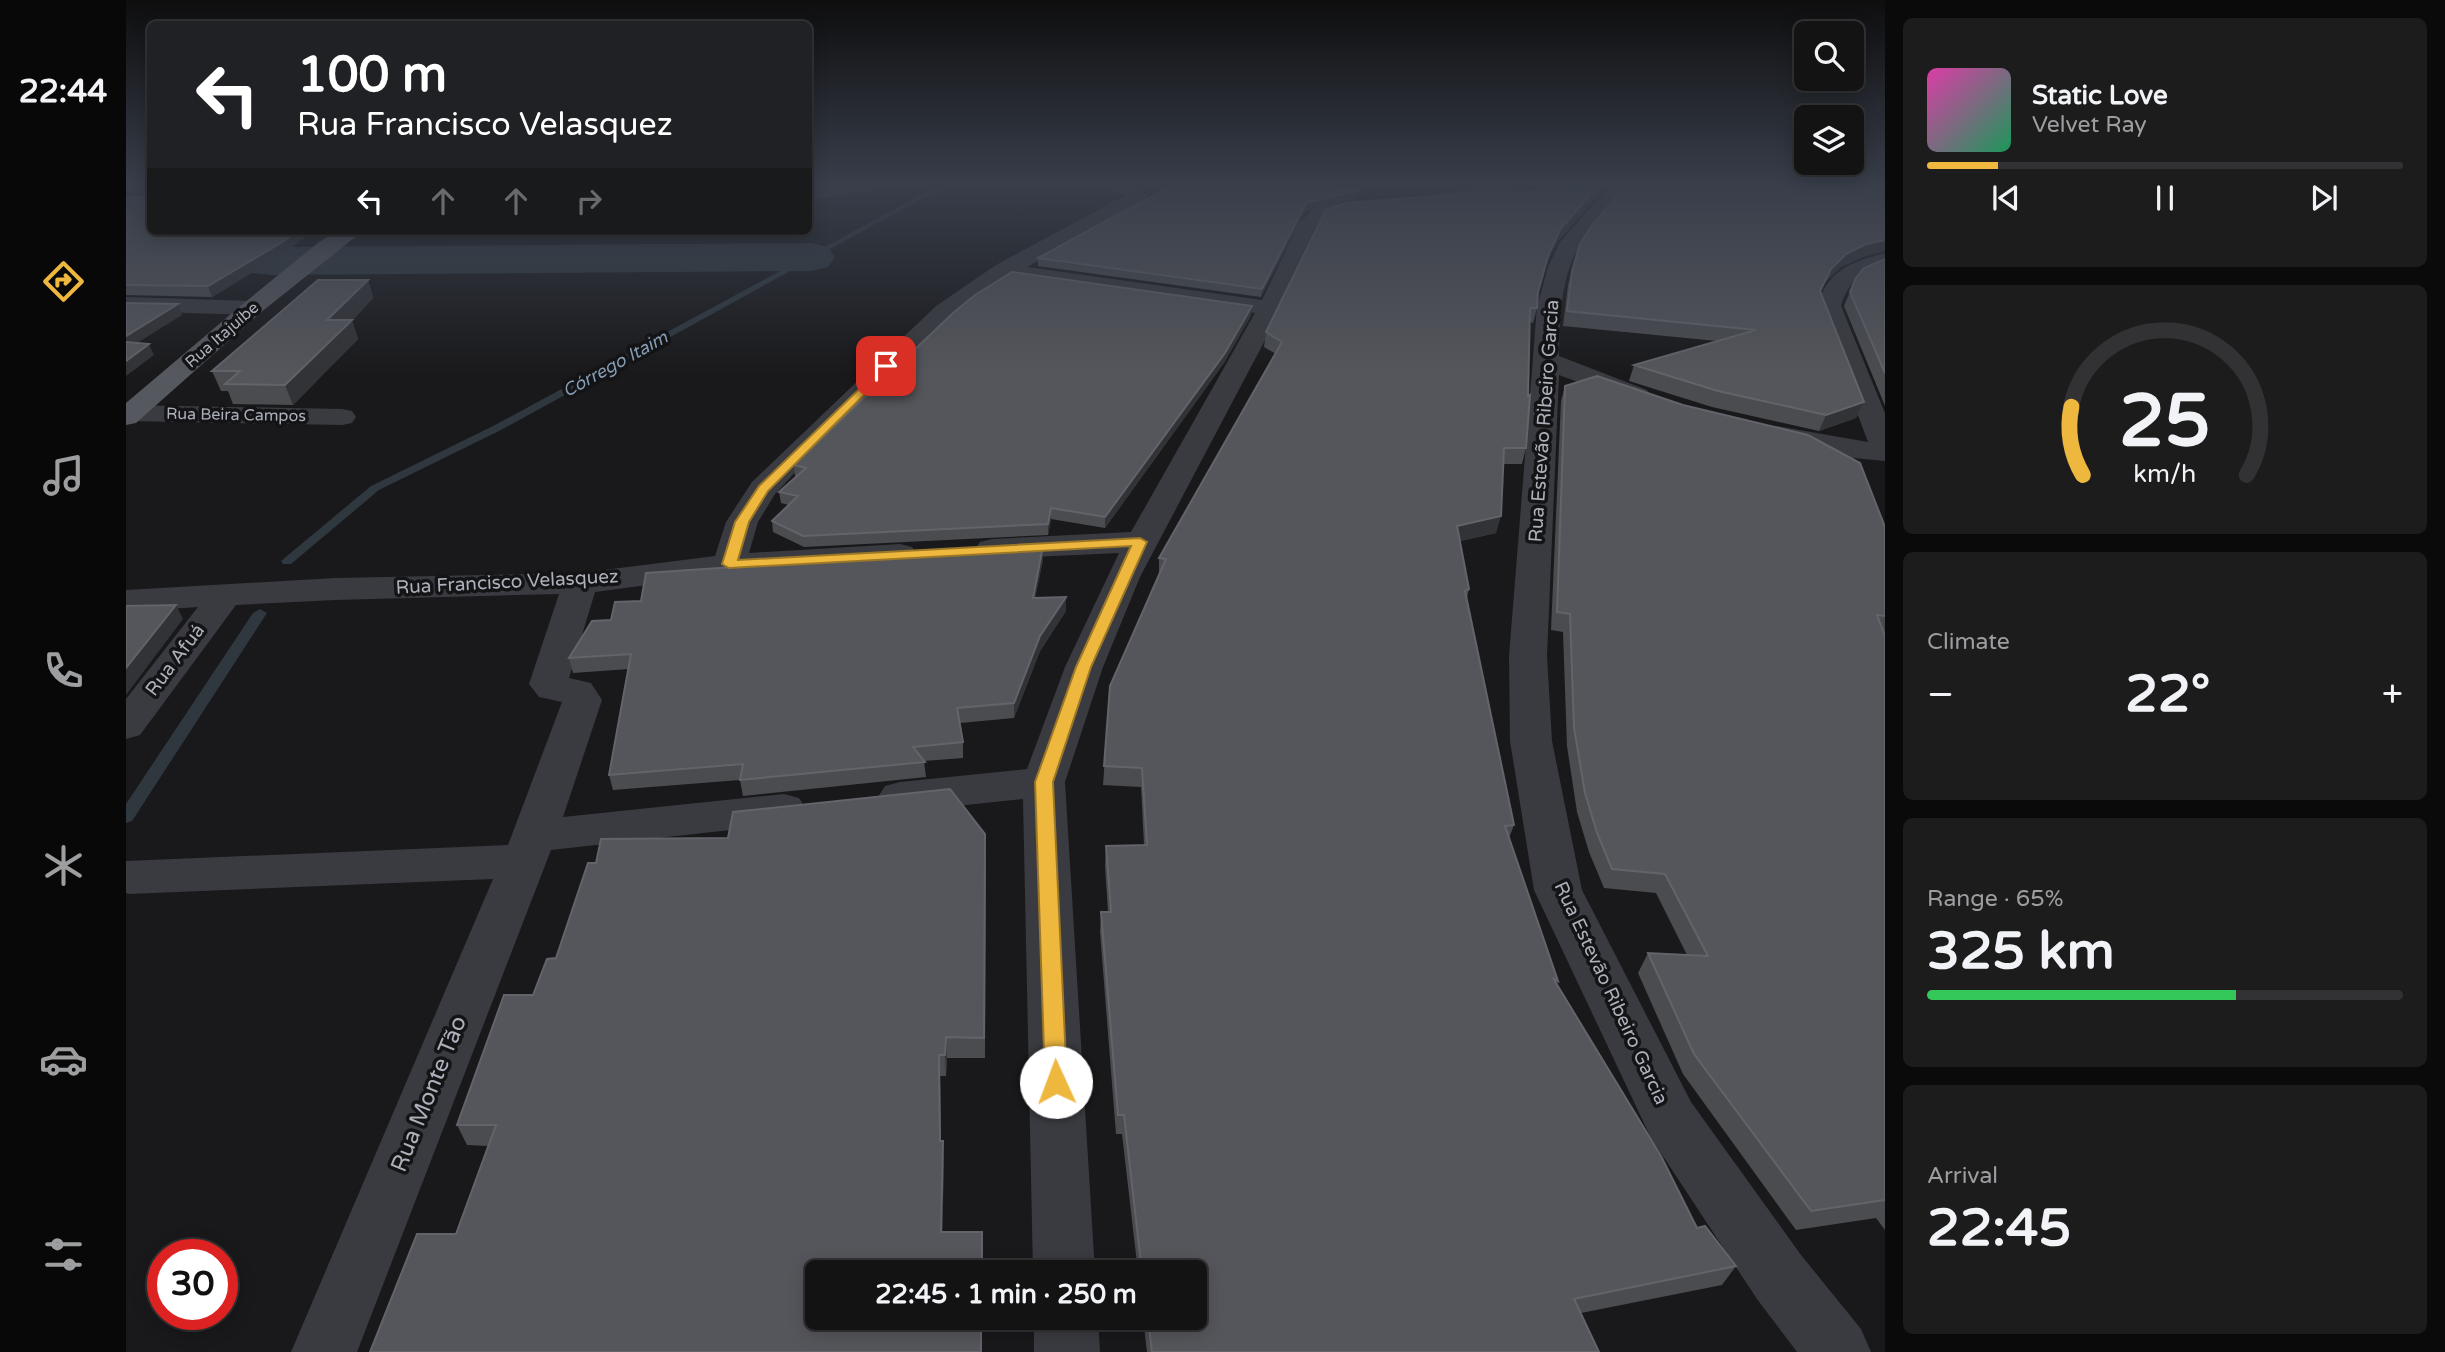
<!DOCTYPE html>
<meta charset="utf-8">
<style>
body{margin:0;font-family:"Varela Round",sans-serif;background:#1c1c1d;color:#f1f3f6;height:100vh;display:flex;flex-direction:column;font-size:26px;white-space:nowrap}
*{box-sizing:border-box;margin:0}
p{font-size:23px;color:#9d9ea0}
.icon{flex:none;width:38px;height:38px;fill:none;stroke:currentColor;stroke-width:2;stroke-linecap:round;stroke-linejoin:round}
.map{position:relative;flex:1;overflow:hidden}
.drawer{display:flex;flex-direction:column;gap:18px;padding:18px;background:#0a0a0b;width:560px}
.drawer>*{flex:none}
.banner{position:absolute;left:21px;top:21px;width:665px;height:214px;border-radius:10px;box-shadow:0 4px 18px #0003,0 0 0 2px #323234;background:#202124;color:#fff;overflow:hidden}
.controls{position:absolute;left:1668px;top:21px;display:grid;gap:14px}
.controls a{display:grid;place-items:center;width:70px;height:70px;border-radius:10px;background:#131314;box-shadow:0 4px 18px #0003,0 0 0 2px #323234;font-size:35px}
.speed{position:absolute;left:21px;top:1239px;display:flex;gap:14px;font-size:35px;font-weight:700;text-align:center}
.speed>*{display:grid;place-content:center;width:91px;height:91px;border-radius:50%;background:#131314;box-shadow:0 4px 18px #0003,0 0 0 2px #323234;line-height:1}
.speed .limit{border:10px solid #d22;background:#fff;color:#111}
.pin{position:absolute;display:grid;place-items:center;width:60px;height:60px;color:#fff;margin:-30px;border-radius:14px;box-shadow:0 4px 10px #0006}
.me{position:absolute;width:77px;margin:-38px;rotate:358deg;stroke-linejoin:round;filter:drop-shadow(0 0 5px #0008)}
.turn{display:flex;align-items:center;gap:24px;height:147px;padding:0 35px;font-size:32px}
.turn .icon{width:91px;height:91px;stroke-width:2.5}
.turn b{display:block;font-size:49px;line-height:60px}
.lanes{display:flex;align-items:center;height:66px;padding:0 35px;background:#0003;justify-content:center;gap:35px;direction:ltr}
.lanes .off{opacity:.35}
.big{font-size:52px;font-weight:800;line-height:1.1}
.drawer .widget{flex:1;display:flex;flex-direction:column;justify-content:center;gap:10px;min-width:0;padding:0 24px;border-radius:10px;background:#1c1c1d}
.drawer .dial{align-items:center;gap:0}
.dial svg{height:182px;overflow:visible;fill:none;stroke:#323234;stroke-width:7;stroke-linecap:round;text-anchor:middle}
.dial text{fill:#f1f3f6;stroke:none}
.song{display:flex;align-items:center;gap:21px}
.cover{width:84px;height:84px;border-radius:10px;background:linear-gradient(135deg,hsl(320 70% 55%),hsl(150 70% 35%))}
.played{height:7px;border-radius:4px;background:linear-gradient(90deg,#eeb73e 15%,#323234 15%)}
.keys{display:flex;justify-content:space-around;direction:ltr}
.heat{display:flex;justify-content:space-between;align-items:center;font-size:38px;direction:ltr}
.charge{height:10px;border-radius:5px;background:linear-gradient(90deg,#34c759 65%,#323234 0)}
.trip{position:absolute;left:679px;top:1260px;width:402px;height:70px;border-radius:10px;background:#131314;box-shadow:0 4px 18px #0003,0 0 0 2px #323234;font-weight:800;line-height:70px;text-align:center}
main{display:flex;flex:1;min-height:0}
.tabs{display:flex;flex-direction:column;width:126px;justify-content:space-around;align-items:center;background:#080808;color:#9d9ea0}
.tabs .icon{width:49px;height:49px}
.tabs .selected{color:#eeb73e}
.tabs b{font-size:32px;color:#f1f3f6}
.map>svg:first-child{display:block}
</style>
<main>
<nav class="tabs">
<b>22:44</b>
<svg class="icon selected" aria-label="directions" viewBox="0 0 24 24"><path d="M12 3l9 9-9 9-9-9zM9 14v-3h6M13 9l2 2-2 2"/></svg>
<svg class="icon" aria-label="music" viewBox="0 0 24 24"><path d="M9 18V5l10-2v13"/><circle cx="6" cy="18" r="3"/><circle cx="16" cy="16" r="3"/></svg>
<svg class="icon" aria-label="phone" viewBox="0 0 24 24"><path d="M5 4h4l2 5-3 2q2 4 5 5l2-3 5 2v4C11 20 4 13 5 4z"/></svg>
<svg class="icon" aria-label="climate" viewBox="0 0 24 24"><path d="M12 3v18M4 7l16 10M4 17L20 7"/></svg>
<svg class="icon" aria-label="car" viewBox="0 0 24 24"><path d="M5 17H2v-5l4-1 3-4h7l3 4 3 1v5h-3M9 17h6M6 11h13"/><circle cx="7" cy="17" r="2"/><circle cx="17" cy="17" r="2"/></svg>
<svg class="icon" aria-label="filters" viewBox="0 0 24 24"><path d="M4 7h16M4 17h16"/><circle cx="9" cy="7" r="2"/><circle cx="15" cy="17" r="2"/></svg>
</nav>
<div class="map">
<svg width="1759" height="1352" viewBox="0 0 1759 1352">
<rect width="100%" height="100%" fill="#19191b"/>
<g fill="none" stroke-linecap="round" stroke-linejoin="round">
<path fill="#2f383f" fill-rule="evenodd" d="M 822,185 L 832,185 L 797,198 L 375,430 L 253,490 L 165,564 L 157,564 L 155,561 L 245,486 L 367,426 L 793,196 Z
M 134,609 L 141,613 L 6,821 L 0,823 L 0,804 L 127,613 Z"/>
<path fill="#2f383f" fill-rule="evenodd" d="M 0,231 L 145,247 L 685,243 L 702,247 L 709,257 L 702,267 L 685,271 L 145,275 L 0,259 Z"/>
<path fill="#3a3b40" fill-rule="evenodd" d="M 704,185 L 756,185 L 747,191 L 682,200 L 682,188 Z
M 973,185 L 1010,185 L 1021,196 L 1009,208 L 901,267 L 1136,300 L 1173,223 L 1190,207 L 1250,199 L 1260,205 C 1249,218 1213,208 1192,226 L 1156,308 L 1014,577 L 977,667 L 939,782 L 969,1272 L 907,1272 L 897,799 L 774,812 L 759,808 L 752,797 L 759,786 L 774,782 L 901,769 L 939,667 L 993,553 L 866,559 L 854,556 L 849,549 L 854,542 L 866,539 L 1005,532 L 1129,313 L 882,277 L 826,316 L 676,465 L 649,494 L 632,522 L 623,553 L 774,544 L 786,547 L 791,554 L 786,561 L 603,574 L 469,592 L 443,678 L 465,683 L 476,700 L 437,817 L 658,794 L 673,798 L 680,809 L 673,820 L 658,824 L 425,850 L 231,1352 L 165,1352 L 367,879 L 3,894 L 0,893 L 0,861 L 382,845 L 436,702 L 413,697 L 403,684 L 433,594 L 209,600 L 110,605 L 14,735 L 0,739 L 0,699 L 72,607 L 0,612 L 0,590 L 209,578 L 454,573 L 589,556 L 600,522 L 626,482 L 810,306 L 870,265 L 1000,195 L 975,189 Z
M 1363,185 L 1388,185 L 1390,188 L 1380,194 L 1307,207 L 1297,201 L 1307,195 Z
M 1485,185 L 1505,185 C 1490,206 1469,223 1455,244 C 1434,276 1434,320 1433,356 L 1521,390 L 1525,396 L 1521,402 L 1511,404 L 1433,375 L 1421,656 L 1426,741 L 1456,890 L 1565,1102 L 1675,1255 L 1735,1329 L 1745,1352 L 1671,1352 L 1631,1299 L 1525,1138 L 1408,890 L 1384,741 L 1383,656 L 1411,307 L 1422,267 L 1434,242 Z
M 1759,253 L 1759,267 C 1735,274 1722,281 1715,306 L 1759,413 L 1759,461 L 1717,457 L 1640,441 L 1636,435 L 1640,429 L 1650,426 L 1742,442 L 1691,306 C 1702,270 1725,262 1759,253 Z
M 0,297 L 126,301 L 134,303 L 138,308 L 134,313 L 126,315 L 0,311 Z
M 0,405 L 216,409 L 226,411 L 230,417 L 226,423 L 216,425 L 0,421 Z
M 908,1318 L 972,1318 L 974,1352 L 908,1352 Z"/>
<path fill="#56585f" fill-rule="evenodd" d="M 212,231 L 237,231 L 134,313 L 10,423 L 0,425 L 0,403 L 118,303 L 193,242 Z"/>
</g>
<path fill="#4a4c50" d="M 24,185 L 161,251 L 86,297 L 0,295 L 0,198 L 22,196 L 22,190 L 0,192 Z
M 1409,185 L 1481,185 L 1432,241 L 1419,266 L 1412,293 L 1411,308 L 1407,323 L 1404,322 L 1400,448 L 1396,464 L 1377,464 L 1370,533 L 1334,541 L 1343,589 L 1341,598 L 1388,825 L 1383,838 L 1432,981 L 1431,985 L 1571,1228 L 1610,1266 L 1596,1285 L 1455,1313 L 1473,1352 L 1021,1352 L 1017,1318 L 1069,1318 L 1069,1272 L 1012,1272 L 996,1134 L 990,1134 L 974,932 L 975,912 L 982,912 L 979,866 L 980,846 L 1018,845 L 1015,787 L 977,785 L 984,686 L 1033,576 L 1033,558 L 1150,354 L 1138,347 L 1140,332 L 1421,192 Z
M 1210,188 L 1233,190 L 1232,198 L 1179,211 L 1135,297 L 912,266 L 912,258 Z
M 1735,258 L 1715,267 L 1699,282 L 1695,292 L 1738,402 L 1730,418 L 1693,431 L 1586,407 L 1503,381 L 1508,365 L 1591,341 L 1437,326 L 1442,285 L 1446,271 Z
M 1759,259 L 1759,406 L 1718,306 L 1730,278 Z
M 242,280 L 247,298 L 226,321 L 232,339 L 167,405 L 107,404 L 102,391 L 95,391 L 86,371 Z
M 1125,315 L 1098,363 L 979,528 L 925,519 L 922,535 L 678,547 L 647,532 L 646,521 L 663,505 L 655,503 L 653,492 L 671,476 L 669,476 L 668,465 Z
M 1439,386 L 1759,527 L 1759,1230 L 1750,1218 L 1670,1230 L 1557,1074 L 1512,973 L 1522,953 L 1561,955 L 1530,893 L 1478,888 L 1463,852 L 1451,812 L 1441,746 L 1437,632 L 1425,630 L 1435,401 Z
M 917,546 L 917,560 L 909,598 L 940,611 L 914,651 L 888,718 L 834,723 L 837,742 L 837,758 L 798,761 L 800,777 L 617,796 L 614,780 L 487,790 L 483,775 L 503,669 L 447,673 L 443,658 L 515,601 L 722,560 L 722,556 Z
M 860,855 L 859,1058 L 821,1058 L 820,1076 L 814,1076 L 815,1141 L 818,1162 L 816,1232 L 857,1252 L 857,1272 L 691,1272 L 856,1318 L 856,1352 L 244,1352 L 330,1234 L 362,1146 L 341,1145 L 331,1125 L 430,958 Z"/>
<path fill="#323336" d="M 0,185 L 24,185 L 24,190 L 0,192 Z
M 1474,185 L 1481,185 L 1432,241 L 1419,266 L 1423,253 L 1435,228 Z
M 1233,190 L 1232,198 L 1179,211 L 1135,297 L 1136,289 L 1180,203 Z
M 171,231 L 187,231 L 161,251 L 86,297 L 82,286 Z
M 1759,240 L 1759,251 L 1735,258 L 1715,267 L 1699,282 L 1689,305 L 1705,269 L 1720,254 L 1740,244 Z
M 242,280 L 247,298 L 226,321 L 232,339 L 167,405 L 159,385 L 201,320 Z
M 52,304 L 56,315 L 0,350 L 0,336 Z
M 1126,306 L 1125,315 L 1098,363 L 979,528 L 979,517 Z
M 23,344 L 28,355 L 0,376 L 0,361 Z
M 1738,402 L 1730,418 L 1693,431 L 1700,415 Z
M 925,508 L 925,519 L 922,535 L 922,524 Z
M 1375,516 L 1370,533 L 1327,543 L 1331,526 Z
M 917,546 L 917,560 L 906,613 L 907,598 Z
M 940,597 L 940,611 L 914,651 L 888,718 L 888,703 L 914,636 Z
M 50,605 L 57,619 L 0,695 L 0,668 Z
M 820,1037 L 821,1058 L 820,1076 L 819,1055 Z
M 813,1055 L 814,1076 L 815,1162 L 814,1141 Z
M 817,1141 L 818,1162 L 816,1252 L 815,1232 Z"/>
<path fill="#55565b" stroke="#62646a" stroke-width="2" d="M 22,185 L 24,185 L 24,231 L 171,231 L 158,241 L 82,286 L 0,285 L 0,198 L 22,196 Z
M 1046,185 L 1211,185 L 1210,188 L 1233,190 L 1180,203 L 1136,289 L 912,258 Z
M 1433,185 L 1474,185 L 1435,228 L 1423,253 L 1412,292 L 1411,308 L 1404,308 L 1402,396 L 1404,395 L 1400,448 L 1378,448 L 1375,516 L 1331,526 L 1343,589 L 1339,591 L 1388,825 L 1379,826 L 1432,981 L 1427,978 L 1535,1156 L 1571,1228 L 1579,1226 L 1610,1266 L 1448,1299 L 1473,1352 L 1026,1352 L 1022,1318 L 1069,1318 L 1069,1272 L 1016,1272 L 998,1115 L 992,1115 L 975,912 L 985,912 L 980,846 L 1021,845 L 1016,768 L 978,766 L 984,686 L 1040,559 L 1033,558 L 1156,342 L 1140,332 L 1200,210 L 1219,203 L 1337,194 L 1445,191 Z
M 1501,185 L 1759,185 L 1759,240 L 1740,244 L 1720,254 L 1705,269 L 1694,291 L 1738,402 L 1700,415 L 1592,391 L 1508,365 L 1630,330 L 1441,311 L 1446,271 L 1454,244 L 1466,225 Z
M 1759,259 L 1759,373 L 1724,292 L 1730,278 L 1738,268 Z
M 886,272 L 1126,306 L 1099,353 L 979,517 L 925,508 L 922,524 L 677,536 L 646,521 L 672,496 L 653,492 L 680,468 L 668,465 L 677,456 L 827,313 L 849,295 Z
M 192,280 L 242,280 L 201,320 L 226,320 L 159,385 L 99,384 L 114,371 L 86,371 Z
M 0,303 L 52,304 L 0,336 Z
M 0,342 L 23,344 L 0,361 Z
M 1471,376 L 1557,405 L 1682,435 L 1734,463 L 1759,527 L 1759,616 L 1751,615 L 1759,636 L 1759,1200 L 1685,1211 L 1568,1054 L 1522,953 L 1582,956 L 1539,874 L 1486,869 L 1471,833 L 1459,793 L 1448,728 L 1444,614 L 1431,612 L 1439,386 Z
M 917,546 L 907,598 L 940,597 L 914,636 L 888,703 L 831,708 L 837,742 L 787,747 L 799,762 L 614,780 L 617,764 L 483,775 L 505,654 L 443,658 L 466,621 L 485,620 L 489,602 L 515,601 L 520,573 L 728,559 L 722,556 Z
M 50,605 L 0,668 L 0,606 Z
M 824,789 L 859,834 L 858,1038 L 820,1037 L 819,1055 L 813,1055 L 814,1141 L 817,1141 L 815,1232 L 856,1232 L 856,1272 L 691,1272 L 691,1318 L 855,1318 L 855,1352 L 244,1352 L 291,1234 L 330,1234 L 370,1125 L 331,1125 L 378,995 L 407,995 L 421,959 L 430,958 L 462,863 L 470,863 L 475,839 L 602,838 L 607,812 Z"/>
<linearGradient id="sky" x2="0" y2="1"><stop stop-color="#0e0e0f"/><stop offset="0.49" stop-color="#383e4a"/><stop offset="1" stop-color="#383e4a" stop-opacity="0"/></linearGradient>
<rect width="1759" height="375" fill="url(#sky)"/>
<path fill="#eeb73e" stroke="#9b7728" stroke-width="2" d="M 760,363 L 764,364 L 764,369 L 642,491 L 623,522 L 612,560 L 1014,538 L 1021,542 L 965,667 L 927,782 L 941,1082 L 938,1089 L 930,1092 L 922,1089 L 919,1082 L 909,782 L 950,667 L 1005,546 L 603,568 L 596,564 L 609,522 L 633,486 Z"/>
<g text-anchor="middle" dominant-baseline="central" stroke-width="7" stroke-linejoin="round" paint-order="stroke">
<g font-size="16" fill="#acb0ba" stroke="#141416">
<text transform="translate(96 335) rotate(-41)">Rua Itajuíbe</text>
<text transform="translate(110 415) rotate(1)">Rua Beira Campos</text>
</g>
<g font-size="18" font-style="italic" fill="#849cb4" stroke="#141416">
<text transform="translate(489 364) rotate(-29)">Córrego Itaim</text>
</g>
<g font-size="19" fill="#acb0ba" stroke="#141416">
<text transform="translate(1418 421) rotate(-86)">Rua Estevão Ribeiro Garcia</text>
<text transform="translate(381 582) rotate(-3)">Rua Francisco Velasquez</text>
<text transform="translate(49 660) rotate(-53)">Rua Afuá</text>
<text transform="translate(1485 993) rotate(65)">Rua Estevão Ribeiro Garcia</text>
</g>
<g font-size="23" fill="#acb0ba" stroke="#141416">
<text transform="translate(303 1094) rotate(-68)">Rua Monte Tão</text>
</g>
</g>
</svg>
<div class="controls">
<a><svg class="icon" aria-label="search" viewBox="0 0 24 24"><circle cx="10" cy="10" r="6"/><path d="M15 15l6 6"/></svg></a>
<a><svg class="icon" aria-label="layers" viewBox="0 0 24 24"><path d="M12 4l9 5-9 5-9-5zM3 14l9 5 9-5"/></svg></a>
</div>
<div class="speed"><div class="limit">30</div></div>
<div class="pin" style="left:760px;top:366px;background:#d93025"><svg class="icon" aria-label="arrive" viewBox="0 0 24 24"><path d="M6 21V4h12l-3 4 3 4H6"/></svg></div>
<svg class="me" style="left:930px;top:1082px" viewBox="-20 -20 40 40"><circle r="19" fill="#fff"/><path d="M0-13L10 11 0 6-10 11z" fill="#eeb73e"/></svg>
<div class="trip">22:45 · 1 min · 250 m</div>
<div class="banner">
<div class="turn"><svg class="icon" aria-label="left" viewBox="0 0 24 24"><path d="M17 20v-9H6M10 6l-5 5 5 5"/></svg><div><b>100 m</b>Rua Francisco Velasquez</div></div>
<div class="lanes"><svg class="icon" aria-label="left" viewBox="0 0 24 24"><path d="M17 20v-9H6M10 6l-5 5 5 5"/></svg><svg class="icon off" aria-label="ahead" viewBox="0 0 24 24"><path d="M12 20V5M6 11l6-6 6 6"/></svg><svg class="icon off" aria-label="ahead" viewBox="0 0 24 24"><path d="M12 20V5M6 11l6-6 6 6"/></svg><svg class="icon off" aria-label="right" viewBox="0 0 24 24"><path d="M7 20v-9h11M14 6l5 5-5 5"/></svg></div>
</div>
</div>
<section class="drawer">
<div class="widget">
<div class="song"><i class="cover"></i><div><b>Static Love</b><p>Velvet Ray</p></div></div>
<div class="played"></div>
<div class="keys"><svg class="icon" aria-label="previous" viewBox="0 0 24 24"><path d="M18 5L8 12l10 7zM5 5v14"/></svg><svg class="icon" aria-label="pause" viewBox="0 0 24 24"><path d="M8 5v14M16 5v14"/></svg><svg class="icon" aria-label="next" viewBox="0 0 24 24"><path d="M6 5l10 7-10 7zM19 5v14"/></svg></div>
</div>
<div class="widget dial"><svg viewBox="0 0 100 80">
<path d="M14 69A42 42 0 1 1 86 69"/>
<path d="M14 69A42 42 0 0 1 9 39" stroke="#eeb73e"/>
<text x="50" y="56" font-size="32" font-weight="700">25</text>
<text x="50" y="72" font-size="11">km/h</text>
</svg></div>
<div class="widget"><p>Climate</p>
<div class="heat"><a>−</a><b class="big">22°</b><a>+</a></div>
</div>
<div class="widget"><p>Range · 65%</p><b class="big">325 km</b><div class="charge"></div></div>
<div class="widget"><p>Arrival</p><b class="big">22:45</b></div>
</section>
</main>
